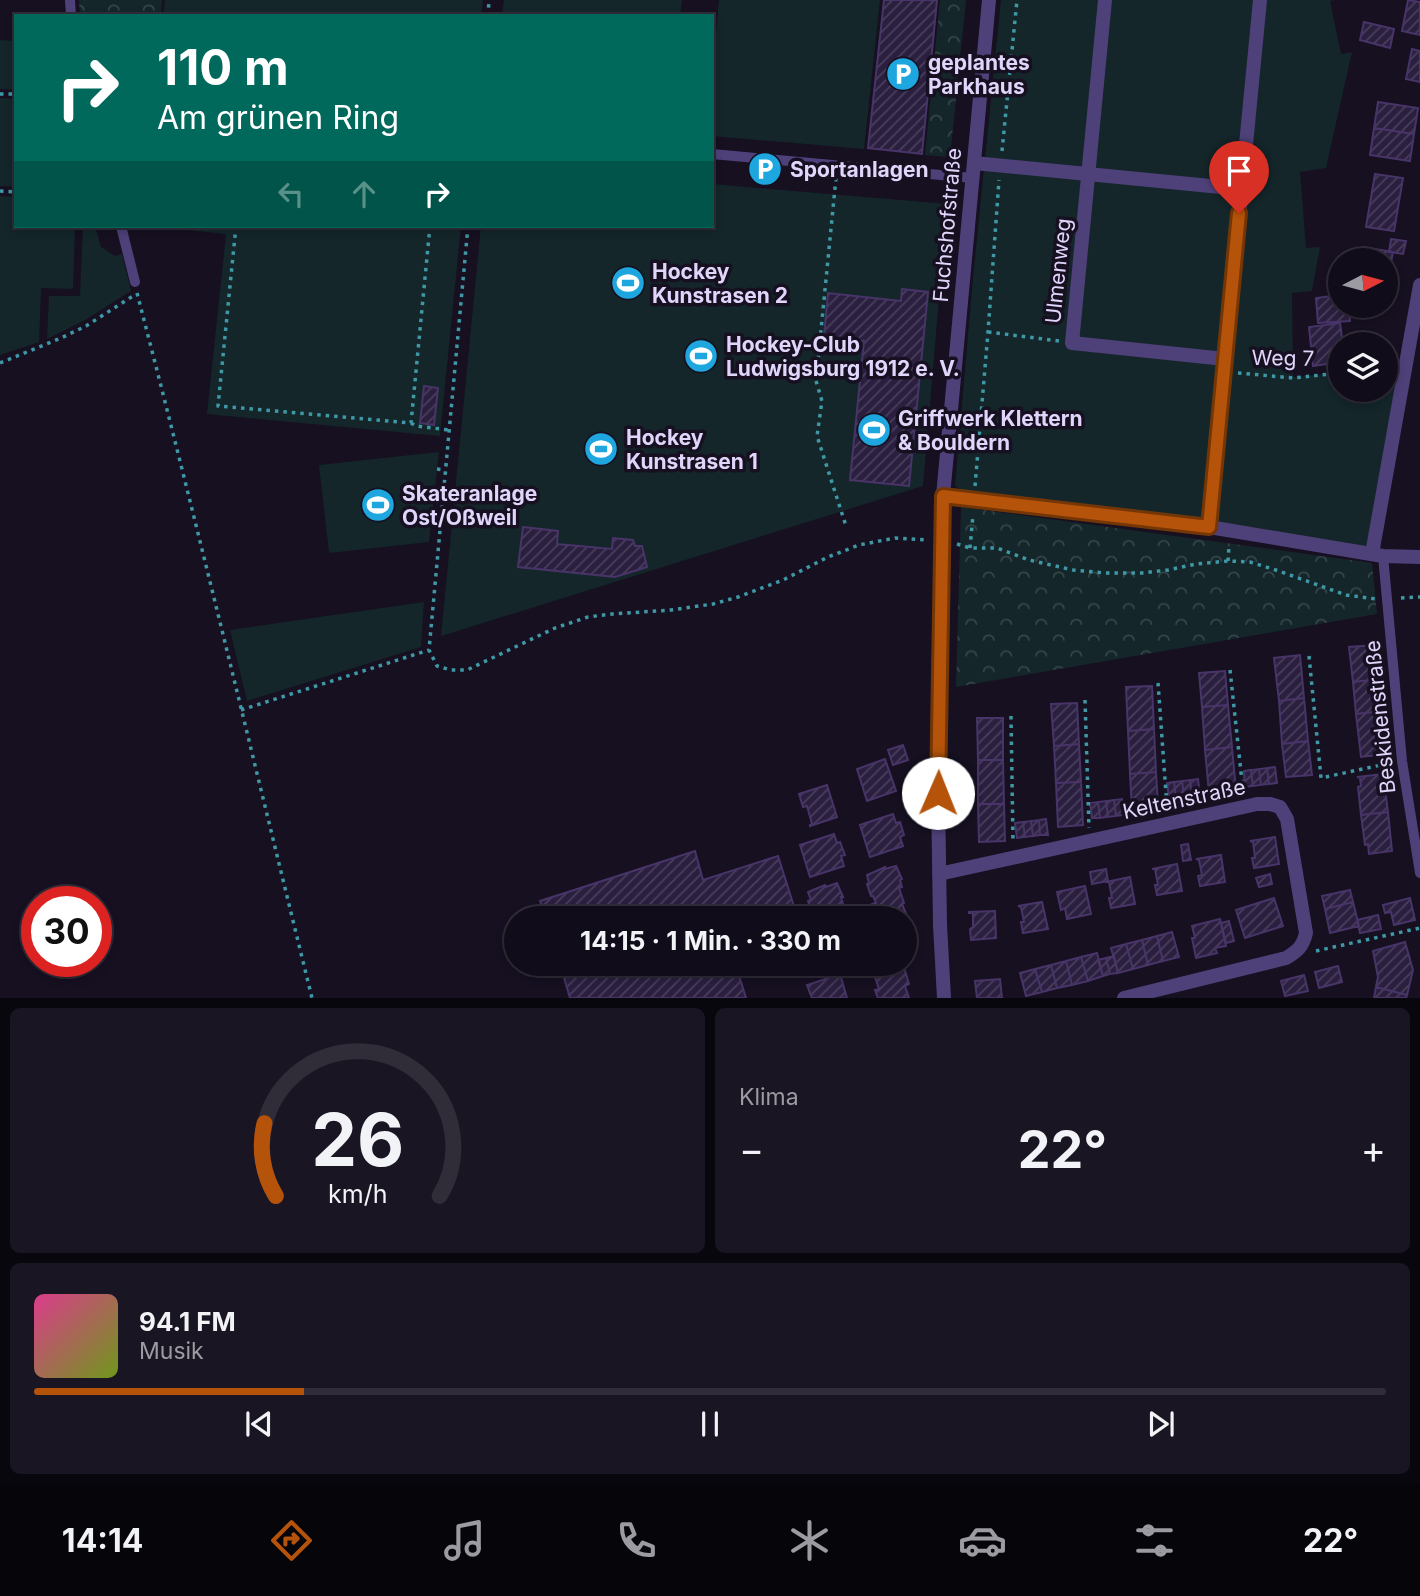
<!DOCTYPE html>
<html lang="de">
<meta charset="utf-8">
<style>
body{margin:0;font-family:Inter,sans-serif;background:#191522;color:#f1f3f6;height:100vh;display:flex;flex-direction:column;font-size:26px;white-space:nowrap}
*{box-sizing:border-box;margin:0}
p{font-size:23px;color:#9c9ba2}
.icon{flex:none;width:38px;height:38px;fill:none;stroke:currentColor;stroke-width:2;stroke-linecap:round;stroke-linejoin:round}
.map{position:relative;height:998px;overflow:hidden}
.panel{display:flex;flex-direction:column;gap:10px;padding:10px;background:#09070e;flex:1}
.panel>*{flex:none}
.banner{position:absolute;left:14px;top:14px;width:700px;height:214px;border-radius:0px;box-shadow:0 4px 10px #0003,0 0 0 2px #302c38;background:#00695c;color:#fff;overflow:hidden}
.needle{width:46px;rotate:84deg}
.tools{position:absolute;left:1328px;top:248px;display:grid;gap:14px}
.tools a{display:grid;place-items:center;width:70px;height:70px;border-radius:50%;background:#100c19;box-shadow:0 4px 10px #0003,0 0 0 2px #302c38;font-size:35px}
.speed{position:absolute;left:21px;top:886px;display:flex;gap:14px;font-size:35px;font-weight:700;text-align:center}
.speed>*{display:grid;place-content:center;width:91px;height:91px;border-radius:50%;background:#100c19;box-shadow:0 4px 10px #0003,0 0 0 2px #302c38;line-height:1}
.speed .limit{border:10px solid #d22;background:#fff;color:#111}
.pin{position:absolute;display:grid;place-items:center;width:60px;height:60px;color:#fff;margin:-72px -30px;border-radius:50% 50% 50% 0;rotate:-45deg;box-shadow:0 0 7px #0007}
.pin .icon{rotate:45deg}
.me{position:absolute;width:77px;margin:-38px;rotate:1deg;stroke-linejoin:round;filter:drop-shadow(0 0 5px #0008)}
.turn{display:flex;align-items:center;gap:24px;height:147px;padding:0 28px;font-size:32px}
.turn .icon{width:91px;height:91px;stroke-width:2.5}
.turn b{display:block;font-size:49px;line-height:60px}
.lanes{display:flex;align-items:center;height:66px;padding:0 28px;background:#0003;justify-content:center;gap:35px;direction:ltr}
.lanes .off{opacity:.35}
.big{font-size:52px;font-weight:700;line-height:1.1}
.panel .widget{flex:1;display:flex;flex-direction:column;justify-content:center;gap:10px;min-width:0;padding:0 24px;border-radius:10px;background:#191522}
.panel .dial{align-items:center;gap:0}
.dial svg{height:182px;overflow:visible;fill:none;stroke:#302c38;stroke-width:7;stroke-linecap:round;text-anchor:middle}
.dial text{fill:#f1f3f6;stroke:none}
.song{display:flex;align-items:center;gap:21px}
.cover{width:84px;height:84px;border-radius:10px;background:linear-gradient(135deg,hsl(330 70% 55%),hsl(80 70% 35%))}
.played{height:7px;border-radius:4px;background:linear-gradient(90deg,#b45309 20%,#302c38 20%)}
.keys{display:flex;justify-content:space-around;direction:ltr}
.heat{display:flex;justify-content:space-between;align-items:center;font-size:38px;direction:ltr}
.panel .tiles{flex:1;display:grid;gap:10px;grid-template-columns:1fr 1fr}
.widget:last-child{grid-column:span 2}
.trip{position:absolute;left:504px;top:906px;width:413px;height:70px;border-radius:35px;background:#100c19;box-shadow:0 4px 10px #0003,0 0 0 2px #302c38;font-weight:700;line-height:70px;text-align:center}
.tabs{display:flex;height:112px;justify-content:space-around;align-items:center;background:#06050a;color:#9c9ba2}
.tabs .icon{width:49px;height:49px}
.tabs .selected{color:#b45309}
.tabs b{font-size:32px;color:#f1f3f6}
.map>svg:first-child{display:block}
</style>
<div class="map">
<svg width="1420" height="998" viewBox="0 0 1420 998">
<defs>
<pattern id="park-crowns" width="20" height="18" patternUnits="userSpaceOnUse" patternTransform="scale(1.75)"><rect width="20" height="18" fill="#14262a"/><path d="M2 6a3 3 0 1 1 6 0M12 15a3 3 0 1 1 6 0" fill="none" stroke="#36454a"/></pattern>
<pattern id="building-hatch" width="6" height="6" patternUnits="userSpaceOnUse" patternTransform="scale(1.75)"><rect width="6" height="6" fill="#2b1f3f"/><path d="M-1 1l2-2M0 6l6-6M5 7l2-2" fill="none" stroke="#493f5c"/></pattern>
</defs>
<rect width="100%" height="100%" fill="#161021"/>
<path fill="#14262a" d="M 165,0 L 483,0 L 481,16 L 163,16 Z
M 504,0 L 682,0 L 680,16 L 502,16 Z
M 719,0 L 880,0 L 864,149 L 712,136 L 712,75 Z
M 1001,0 L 1335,0 L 1330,1 L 1341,54 L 1352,52 L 1326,168 L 1300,172 L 1306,248 L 1320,247 L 1312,291 L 1292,293 L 1293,377 L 1340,373 L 1340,390 L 1386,390 L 1386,368 L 1404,366 L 1372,554 L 974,499 L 955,486 L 973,278 Z
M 0,40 L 16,41 L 16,90 L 0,89 Z
M 0,98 L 16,99 L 16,187 L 0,186 Z
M 712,184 L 947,204 L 923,486 L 441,636 L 481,226 L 712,226 Z
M 0,196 L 16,197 L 16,226 L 75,226 L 73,289 L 41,288 L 39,342 L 0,355 Z
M 83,226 L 95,226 L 101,247 L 115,256 L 122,254 L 131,291 L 85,320 L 47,339 L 49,296 L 80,296 Z
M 147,226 L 461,226 L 440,436 L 207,414 L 226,234 Z
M 439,452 L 429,542 L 329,553 L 319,465 Z
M 424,602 L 421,647 L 247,701 L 230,630 Z"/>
<path fill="url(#park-crowns)" d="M 79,0 L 162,0 L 161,16 L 80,16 Z
M 940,0 L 966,0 L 950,157 L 925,155 Z
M 961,507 L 1372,563 L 1377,614 L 956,687 Z"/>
<path fill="url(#building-hatch)" stroke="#483468" stroke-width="2" d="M 884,0 L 937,0 L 922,154 L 868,148 Z
M 1408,0 L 1420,2 L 1420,35 L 1402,31 Z
M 1364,22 L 1394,29 L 1390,48 L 1360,40 Z
M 1412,49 L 1420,51 L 1420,82 L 1406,79 Z
M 1378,102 L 1418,108 L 1414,134 L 1374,128 Z
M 1374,128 L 1414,134 L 1410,161 L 1370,155 Z
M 1375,174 L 1403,178 L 1394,231 L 1366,227 Z
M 1391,239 L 1406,241 L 1403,254 L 1389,252 Z
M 1363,247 L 1393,252 L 1387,283 L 1386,261 L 1361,261 Z
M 902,289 L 928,292 L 909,486 L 850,480 L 864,341 L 824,337 L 828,293 L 901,301 Z
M 1340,295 L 1340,306 L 1349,306 L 1350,321 L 1318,323 L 1316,298 Z
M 1340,323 L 1343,345 L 1340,345 L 1340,362 L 1313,366 L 1309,327 Z
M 424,386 L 438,388 L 434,425 L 420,423 Z
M 523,527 L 558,531 L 557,544 L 612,549 L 613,538 L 633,540 L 635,546 L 642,546 L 647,567 L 615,577 L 518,567 Z
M 1375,645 L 1379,679 L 1353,682 L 1349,647 Z
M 1300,655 L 1304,698 L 1279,701 L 1274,658 Z
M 1225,671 L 1228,705 L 1202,707 L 1199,673 Z
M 1379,679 L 1382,711 L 1356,714 L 1353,682 Z
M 1152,686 L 1154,729 L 1128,731 L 1126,687 Z
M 1304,698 L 1308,741 L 1282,744 L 1279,701 Z
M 1077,703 L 1079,744 L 1054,746 L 1051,704 Z
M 1228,705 L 1232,747 L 1205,750 L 1202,707 Z
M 1382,711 L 1386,754 L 1361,757 L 1356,714 Z
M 977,718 L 1003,718 L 1003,760 L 978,760 Z
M 1154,729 L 1156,772 L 1130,774 L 1128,731 Z
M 1308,741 L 1312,775 L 1286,777 L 1282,744 Z
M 1079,744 L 1081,782 L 1056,783 L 1054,746 Z
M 903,745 L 908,760 L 893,765 L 888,750 Z
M 1232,747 L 1236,791 L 1209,793 L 1205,750 Z
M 885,759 L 896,791 L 867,801 L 857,769 Z
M 978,760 L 1003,760 L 1004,804 L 978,804 Z
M 1275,767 L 1277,783 L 1269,784 L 1267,768 Z
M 1267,768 L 1269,784 L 1261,785 L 1259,769 Z
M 1259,769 L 1261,785 L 1253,786 L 1251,770 Z
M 1251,770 L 1253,786 L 1245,787 L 1244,771 Z
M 1156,772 L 1158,806 L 1132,807 L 1130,774 Z
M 1383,774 L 1388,812 L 1361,815 L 1358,787 L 1361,786 L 1360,778 L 1357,777 Z
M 1198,779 L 1200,795 L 1192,796 L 1190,780 Z
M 1190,780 L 1192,796 L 1184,796 L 1182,781 Z
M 1182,781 L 1184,796 L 1176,797 L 1174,782 Z
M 1081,782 L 1083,825 L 1058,827 L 1056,783 Z
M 1174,782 L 1176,797 L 1169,798 L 1167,783 Z
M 827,785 L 837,817 L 810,826 L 810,825 L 812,824 L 807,806 L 803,807 L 799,794 Z
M 1122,799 L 1124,815 L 1116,816 L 1114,800 Z
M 1114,800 L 1116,816 L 1108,817 L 1106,801 Z
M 1106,801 L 1108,817 L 1100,818 L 1098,802 Z
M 1098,802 L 1100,818 L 1092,818 L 1090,803 Z
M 978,804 L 1004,804 L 1005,841 L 979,842 Z
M 1388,812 L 1392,851 L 1369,854 L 1368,844 L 1365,845 L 1361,815 Z
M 893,814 L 896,823 L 900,822 L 904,835 L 900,837 L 903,846 L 870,857 L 860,825 Z
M 1046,819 L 1048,835 L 1040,835 L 1039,820 Z
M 1039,820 L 1040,835 L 1033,836 L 1031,821 Z
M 1031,821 L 1033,836 L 1025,837 L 1023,822 Z
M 1023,822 L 1025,837 L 1017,838 L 1015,823 Z
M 834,834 L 837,843 L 840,842 L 845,855 L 841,856 L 844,866 L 810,877 L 800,845 Z
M 1275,837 L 1279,864 L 1254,868 L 1252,858 L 1255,858 L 1253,842 L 1250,841 Z
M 1188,844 L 1191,860 L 1183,861 L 1181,845 Z
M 695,851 L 703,880 L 778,856 L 798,919 L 546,919 L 540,901 Z
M 1221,855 L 1225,882 L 1200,886 L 1198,876 L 1202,875 L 1199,860 L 1196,859 Z
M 1177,864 L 1182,891 L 1157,895 L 1155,885 L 1158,885 L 1155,869 L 1152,869 Z
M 896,866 L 902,879 L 900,880 L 902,887 L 899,888 L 904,903 L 902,904 L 907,916 L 906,917 L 907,923 L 905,924 L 905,919 L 878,919 L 872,904 L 876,903 L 873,896 L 871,896 L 867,884 L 869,883 L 867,875 L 885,867 L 885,869 Z
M 1106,869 L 1108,881 L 1092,884 L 1090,872 Z
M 1270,874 L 1272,884 L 1259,887 L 1256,878 Z
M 1130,877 L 1135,904 L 1111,908 L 1109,898 L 1112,898 L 1109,882 L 1106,882 Z
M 837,883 L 843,897 L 841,897 L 843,904 L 840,905 L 844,919 L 816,919 L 814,913 L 812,914 L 808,901 L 811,900 L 808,892 L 825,885 L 826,887 Z
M 1085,886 L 1091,914 L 1067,919 L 1065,908 L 1061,910 L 1057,892 Z
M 1350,890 L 1353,902 L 1325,909 L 1322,896 Z
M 1274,898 L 1283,926 L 1245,938 L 1236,910 Z
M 1410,898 L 1415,920 L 1394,925 L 1391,912 L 1385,913 L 1383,905 Z
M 1042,902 L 1048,929 L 1023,933 L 1021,922 L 1024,922 L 1021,907 L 1018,906 Z
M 1353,902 L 1359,926 L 1330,933 L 1325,909 Z
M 995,911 L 996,938 L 971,940 L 970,929 L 973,927 L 973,913 L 969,913 L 969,912 Z
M 1378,915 L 1381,929 L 1360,933 L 1357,920 Z
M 1220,919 L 1226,946 L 1215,948 L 1217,953 L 1196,958 L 1192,938 L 1195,938 L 1192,926 Z
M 1229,921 L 1234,941 L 1226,943 L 1221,923 Z
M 1172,932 L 1179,957 L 1163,961 L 1157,936 Z
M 1157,936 L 1163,961 L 1148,965 L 1142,940 Z
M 1142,940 L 1148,965 L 1133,969 L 1126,944 Z
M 1405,942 L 1413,970 L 1407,995 L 1376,987 L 1378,977 L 1373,951 Z
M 1126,944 L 1133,969 L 1118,973 L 1111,948 Z
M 1097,953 L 1103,976 L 1088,981 L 1081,957 Z
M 1114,956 L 1118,973 L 1110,974 L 1106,958 Z
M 1081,957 L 1088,981 L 1072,985 L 1066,961 Z
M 1106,958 L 1110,974 L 1103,976 L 1098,960 Z
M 1066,961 L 1072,985 L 1057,988 L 1051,965 Z
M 560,964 L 743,964 L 736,966 L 746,998 L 570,998 Z
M 882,964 L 903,964 L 909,984 L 905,986 L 909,998 L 878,998 L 875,990 L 879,989 L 872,968 Z
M 1051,965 L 1057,988 L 1042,992 L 1035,969 Z
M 1338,966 L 1342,982 L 1319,988 L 1315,972 Z
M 1035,969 L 1042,992 L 1026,996 L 1020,973 Z
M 840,974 L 847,998 L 812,998 L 807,985 Z
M 1304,975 L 1308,991 L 1285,996 L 1281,981 Z
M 1000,979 L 1002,998 L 977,998 L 975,981 Z
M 1376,987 L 1407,995 L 1406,998 L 1374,998 Z"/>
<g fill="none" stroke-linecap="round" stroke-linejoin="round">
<path stroke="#3e98a5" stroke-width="3.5" stroke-dasharray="3.5 5" stroke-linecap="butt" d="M 488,16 L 489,0
M 0,94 L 16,94
M 1002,151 L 1017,0
M 836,178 L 816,381 L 822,401 L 817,436 L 846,526
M 0,191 L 16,192
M 236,226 L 218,406 L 411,423 L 430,226
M 468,226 L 429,650 L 437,666 L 451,670 L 467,670 L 555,628 L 588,617 L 612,614 L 671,610 L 713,604 L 738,597 L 783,580 L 828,557 L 859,545 L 895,538 L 928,540
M 137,293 C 198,527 254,763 312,998
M 988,332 L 1059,341
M 0,363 L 61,338 L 86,326 L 133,296
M 1238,373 L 1293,378 L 1340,373
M 411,423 L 416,426 L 449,430
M 437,469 L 445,470
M 975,486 L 988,332 L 999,180
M 957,544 L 970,548 L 997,548 L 1029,560 L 1073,570 L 1105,573 L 1142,573 L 1168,570 L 1196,564 L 1228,561 L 1250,562 L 1273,569 L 1346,595 L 1376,599
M 970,548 L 973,515
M 1228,561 L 1229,546
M 1401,598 L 1420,597
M 1309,656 L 1321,778 L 1390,763
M 1230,670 L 1243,791
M 1158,683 L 1167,807
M 1085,700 L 1089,828
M 241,710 L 429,650
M 1011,716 L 1013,842
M 1316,951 L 1420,928"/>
<path stroke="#4e417a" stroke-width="10" d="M 70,0 L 71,16
M 712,154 L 973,178
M 121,226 L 135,282
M 1383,556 L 1402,761 L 1420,873"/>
<path stroke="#4e417a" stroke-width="14" d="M 1105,0 L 1072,343 L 1225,359
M 974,163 L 1241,189
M 943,496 L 1209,527 L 1383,556 L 1420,557
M 1209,527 L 1260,0
M 1372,554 L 1420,285
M 939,874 L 1257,804 L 1270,804 L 1280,807 L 1287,819 L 1306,933 C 1303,946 1298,951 1286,958 L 1124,998
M 944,998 L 940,925 L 938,793 L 943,496 L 989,0"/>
</g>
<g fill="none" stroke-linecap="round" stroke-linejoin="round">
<g stroke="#753606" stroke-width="18">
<path id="route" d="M 938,793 L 943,496 L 1209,527 L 1239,213"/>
</g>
<use href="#route" stroke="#b45309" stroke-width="12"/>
</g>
<defs>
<g id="parking-disc" transform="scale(1.75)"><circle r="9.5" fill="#1da7de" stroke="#161021"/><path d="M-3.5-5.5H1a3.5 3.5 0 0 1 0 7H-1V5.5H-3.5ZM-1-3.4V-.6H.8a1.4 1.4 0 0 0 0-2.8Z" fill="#fff"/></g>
<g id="stadium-disc" transform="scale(1.75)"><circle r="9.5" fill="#1da7de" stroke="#161021"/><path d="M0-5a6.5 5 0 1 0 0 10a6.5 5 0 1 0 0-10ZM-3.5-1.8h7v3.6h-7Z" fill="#fff"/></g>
</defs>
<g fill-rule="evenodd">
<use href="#parking-disc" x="903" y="74"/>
<use href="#parking-disc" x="765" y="169"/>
<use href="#stadium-disc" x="628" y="283"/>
<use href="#stadium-disc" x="701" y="356"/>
<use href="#stadium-disc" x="874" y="430"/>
<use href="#stadium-disc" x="601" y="449"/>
<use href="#stadium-disc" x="378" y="505"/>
</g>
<g text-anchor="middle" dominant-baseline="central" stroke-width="7" stroke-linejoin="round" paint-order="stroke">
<g font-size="21" font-weight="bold" fill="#e0d5fa" stroke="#161021" text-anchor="start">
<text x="928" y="62">geplantes<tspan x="928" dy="24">Parkhaus</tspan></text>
<text x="790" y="169">Sportanlagen</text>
<text x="652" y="271">Hockey<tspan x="652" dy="24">Kunstrasen 2</tspan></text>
<text x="726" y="344">Hockey-Club<tspan x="726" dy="24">Ludwigsburg 1912 e. V.</tspan></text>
<text x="898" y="418">Griffwerk Klettern<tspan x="898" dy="24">&amp; Bouldern</tspan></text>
<text x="626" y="437">Hockey<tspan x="626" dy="24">Kunstrasen 1</tspan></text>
<text x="402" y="493">Skateranlage<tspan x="402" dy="24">Ost/Oßweil</tspan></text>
</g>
<g font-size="21" fill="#e0d5fa" stroke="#161021">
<text transform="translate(947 225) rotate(-85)">Fuchshofstraße</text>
<text transform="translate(1058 271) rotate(-84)">Ulmenweg</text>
<text transform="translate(1283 358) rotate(1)">Weg 7</text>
<text transform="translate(1380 717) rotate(-96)">Beskidenstraße</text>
<text transform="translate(1184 799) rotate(-12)">Keltenstraße</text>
</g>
</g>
</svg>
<div class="tools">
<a><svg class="needle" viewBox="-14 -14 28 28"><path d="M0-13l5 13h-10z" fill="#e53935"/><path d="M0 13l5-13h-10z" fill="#9c9ba2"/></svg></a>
<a><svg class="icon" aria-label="layers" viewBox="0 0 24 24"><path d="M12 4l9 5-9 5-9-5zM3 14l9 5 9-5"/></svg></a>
</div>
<div class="speed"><div class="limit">30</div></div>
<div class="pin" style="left:1239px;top:213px;background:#d93025"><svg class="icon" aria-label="arrive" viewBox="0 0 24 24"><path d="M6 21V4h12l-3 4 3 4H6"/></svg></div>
<svg class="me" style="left:938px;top:793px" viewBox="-20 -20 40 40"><circle r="19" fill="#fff"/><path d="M0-13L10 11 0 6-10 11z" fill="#b45309"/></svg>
<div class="trip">14:15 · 1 Min. · 330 m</div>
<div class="banner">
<div class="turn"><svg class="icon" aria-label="right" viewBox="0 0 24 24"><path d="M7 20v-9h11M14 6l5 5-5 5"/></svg><div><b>110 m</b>Am grünen Ring</div></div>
<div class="lanes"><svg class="icon off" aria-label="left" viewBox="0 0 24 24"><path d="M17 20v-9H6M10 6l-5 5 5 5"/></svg><svg class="icon off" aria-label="ahead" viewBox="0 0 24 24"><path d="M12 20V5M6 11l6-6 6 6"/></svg><svg class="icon" aria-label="right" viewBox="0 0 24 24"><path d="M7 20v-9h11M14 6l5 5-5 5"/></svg></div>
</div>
</div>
<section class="panel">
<div class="tiles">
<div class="widget dial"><svg viewBox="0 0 100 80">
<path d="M14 69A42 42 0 1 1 86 69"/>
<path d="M14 69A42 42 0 0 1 9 37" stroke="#b45309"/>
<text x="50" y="56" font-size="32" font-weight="700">26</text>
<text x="50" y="72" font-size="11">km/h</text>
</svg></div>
<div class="widget"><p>Klima</p>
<div class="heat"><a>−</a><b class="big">22°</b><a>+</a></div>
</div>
<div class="widget">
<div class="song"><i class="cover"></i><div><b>94.1 FM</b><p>Musik</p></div></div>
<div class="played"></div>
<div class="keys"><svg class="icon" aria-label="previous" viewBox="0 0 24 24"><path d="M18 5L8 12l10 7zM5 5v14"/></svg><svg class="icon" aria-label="pause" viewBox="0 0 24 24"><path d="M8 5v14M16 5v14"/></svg><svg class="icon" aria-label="next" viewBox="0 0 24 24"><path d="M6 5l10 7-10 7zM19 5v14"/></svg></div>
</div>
</div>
</section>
<nav class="tabs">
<b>14:14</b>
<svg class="icon selected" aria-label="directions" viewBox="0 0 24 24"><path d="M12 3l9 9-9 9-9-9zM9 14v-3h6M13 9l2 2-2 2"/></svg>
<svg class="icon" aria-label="music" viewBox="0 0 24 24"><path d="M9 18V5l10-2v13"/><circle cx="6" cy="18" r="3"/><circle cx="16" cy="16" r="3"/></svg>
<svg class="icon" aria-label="phone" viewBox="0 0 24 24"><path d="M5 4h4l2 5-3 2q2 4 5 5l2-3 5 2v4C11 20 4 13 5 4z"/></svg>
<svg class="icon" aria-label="climate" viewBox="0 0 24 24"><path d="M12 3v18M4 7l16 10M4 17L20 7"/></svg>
<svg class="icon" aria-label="car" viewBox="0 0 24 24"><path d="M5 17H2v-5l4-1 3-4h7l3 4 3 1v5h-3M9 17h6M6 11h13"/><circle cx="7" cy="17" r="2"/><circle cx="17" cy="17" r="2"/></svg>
<svg class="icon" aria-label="filters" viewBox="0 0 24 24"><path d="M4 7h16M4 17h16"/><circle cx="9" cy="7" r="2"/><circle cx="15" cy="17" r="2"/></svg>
<b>22°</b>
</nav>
